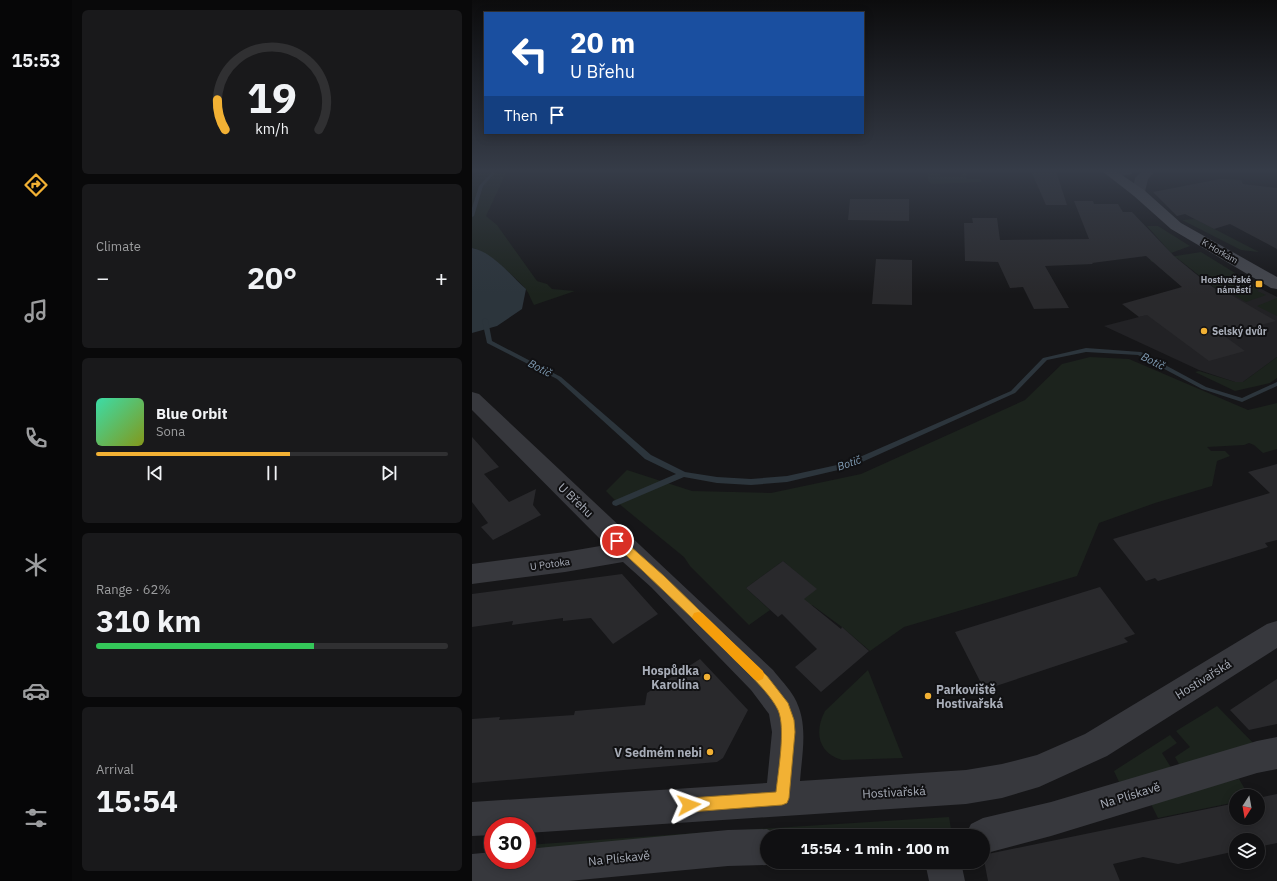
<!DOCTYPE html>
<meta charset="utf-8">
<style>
body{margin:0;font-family:"IBM Plex Sans",sans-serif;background:#19191b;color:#f1f3f6;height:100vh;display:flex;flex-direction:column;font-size:15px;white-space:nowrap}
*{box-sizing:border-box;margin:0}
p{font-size:13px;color:#9c9d9f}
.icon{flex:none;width:22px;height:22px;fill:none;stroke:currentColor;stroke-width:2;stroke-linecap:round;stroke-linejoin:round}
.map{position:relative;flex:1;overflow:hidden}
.side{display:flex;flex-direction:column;gap:10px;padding:10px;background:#09090a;width:400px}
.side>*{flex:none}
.top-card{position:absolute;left:12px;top:12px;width:380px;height:122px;border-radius:0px;box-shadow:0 2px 10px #0003,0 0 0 1px #303032;background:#1a4fa0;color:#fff;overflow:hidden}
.needle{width:26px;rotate:191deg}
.controls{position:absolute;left:757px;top:789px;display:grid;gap:8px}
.controls a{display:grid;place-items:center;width:36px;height:36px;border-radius:50%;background:#101012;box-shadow:0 2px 10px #0003,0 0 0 1px #303032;font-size:20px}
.speed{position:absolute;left:12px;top:817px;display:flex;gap:8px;font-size:20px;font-weight:700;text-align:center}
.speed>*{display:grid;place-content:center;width:52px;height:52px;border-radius:50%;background:#101012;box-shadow:0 2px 10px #0003,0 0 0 1px #303032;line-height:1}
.speed .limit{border:6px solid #d22;background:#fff;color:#111}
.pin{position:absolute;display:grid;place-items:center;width:34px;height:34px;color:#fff;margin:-17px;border:2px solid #fff;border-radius:50%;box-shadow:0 1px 4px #0007}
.me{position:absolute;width:44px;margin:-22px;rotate:86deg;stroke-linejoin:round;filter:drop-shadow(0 0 3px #0008)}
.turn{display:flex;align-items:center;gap:14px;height:84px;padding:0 20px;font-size:18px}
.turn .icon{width:52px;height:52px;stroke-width:2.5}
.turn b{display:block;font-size:28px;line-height:34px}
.then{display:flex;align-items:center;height:38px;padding:0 20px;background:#0003;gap:8px;font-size:15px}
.big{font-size:30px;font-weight:700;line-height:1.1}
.side .card{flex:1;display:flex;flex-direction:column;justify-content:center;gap:6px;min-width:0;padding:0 14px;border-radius:6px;background:#19191b}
.side .dial{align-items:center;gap:0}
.dial svg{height:104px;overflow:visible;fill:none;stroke:#303032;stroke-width:7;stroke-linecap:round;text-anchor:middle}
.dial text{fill:#f1f3f6;stroke:none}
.song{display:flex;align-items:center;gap:12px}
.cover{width:48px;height:48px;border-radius:6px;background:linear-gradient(135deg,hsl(160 70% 55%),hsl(70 70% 35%))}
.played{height:4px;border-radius:2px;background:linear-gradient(90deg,#f2b134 55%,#303032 55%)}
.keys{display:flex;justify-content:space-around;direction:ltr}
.heat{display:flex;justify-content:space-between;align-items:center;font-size:22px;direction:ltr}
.charge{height:6px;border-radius:3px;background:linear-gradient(90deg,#34c759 62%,#303032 0)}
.trip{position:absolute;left:288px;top:829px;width:230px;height:40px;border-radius:20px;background:#101012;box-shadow:0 2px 10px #0003,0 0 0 1px #303032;font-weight:700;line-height:40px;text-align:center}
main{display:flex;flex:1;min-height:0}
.dock{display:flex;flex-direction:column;width:72px;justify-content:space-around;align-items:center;background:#060607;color:#9c9d9f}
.dock .icon{width:28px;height:28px}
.dock .current{color:#f2b134}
.dock b{font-size:18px;color:#f1f3f6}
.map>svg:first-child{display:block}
</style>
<main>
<nav class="dock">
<b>15:53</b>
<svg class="icon current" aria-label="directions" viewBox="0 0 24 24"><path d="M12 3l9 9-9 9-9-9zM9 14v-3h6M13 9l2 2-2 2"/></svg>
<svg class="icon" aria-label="music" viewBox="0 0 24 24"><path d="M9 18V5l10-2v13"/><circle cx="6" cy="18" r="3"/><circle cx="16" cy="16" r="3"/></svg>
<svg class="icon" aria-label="phone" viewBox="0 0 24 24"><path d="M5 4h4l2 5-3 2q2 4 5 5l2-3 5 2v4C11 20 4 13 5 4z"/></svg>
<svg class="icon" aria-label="climate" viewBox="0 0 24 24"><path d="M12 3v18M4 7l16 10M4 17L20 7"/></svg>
<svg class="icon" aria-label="car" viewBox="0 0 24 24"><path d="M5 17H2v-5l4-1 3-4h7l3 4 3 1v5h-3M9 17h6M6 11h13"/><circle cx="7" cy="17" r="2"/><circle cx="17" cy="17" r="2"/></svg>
<svg class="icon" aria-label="filters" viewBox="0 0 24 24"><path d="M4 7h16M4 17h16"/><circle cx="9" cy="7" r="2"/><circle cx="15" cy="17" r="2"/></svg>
</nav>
<section class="side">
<div class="card dial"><svg viewBox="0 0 100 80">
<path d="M14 69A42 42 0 1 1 86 69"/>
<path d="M14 69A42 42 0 0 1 8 46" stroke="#f2b134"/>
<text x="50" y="56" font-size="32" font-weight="700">19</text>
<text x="50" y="72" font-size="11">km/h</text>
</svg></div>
<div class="card"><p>Climate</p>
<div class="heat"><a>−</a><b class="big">20°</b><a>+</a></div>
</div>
<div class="card">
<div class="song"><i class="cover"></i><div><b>Blue Orbit</b><p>Sona</p></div></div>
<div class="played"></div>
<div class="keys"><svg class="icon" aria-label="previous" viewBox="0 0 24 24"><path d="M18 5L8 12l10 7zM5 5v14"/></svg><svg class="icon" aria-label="pause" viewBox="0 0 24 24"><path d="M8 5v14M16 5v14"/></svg><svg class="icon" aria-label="next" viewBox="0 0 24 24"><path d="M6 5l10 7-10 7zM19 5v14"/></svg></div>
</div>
<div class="card"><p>Range · 62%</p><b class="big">310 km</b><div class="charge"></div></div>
<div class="card"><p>Arrival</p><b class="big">15:54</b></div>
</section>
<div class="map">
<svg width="805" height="881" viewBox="0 0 805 881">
<rect width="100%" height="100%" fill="#161618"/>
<path fill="#222225" d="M 778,283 L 805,297 L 805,357 L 771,382 L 763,382 L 727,370 L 632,326 L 667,317 Z"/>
<path fill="#1c231d" d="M 7,171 L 35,171 L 14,216 L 25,225 L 65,281 L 75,284 L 80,289 L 103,291 L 62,305 C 59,300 57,293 53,288 C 42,276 15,251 0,248 L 0,180 Z
M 456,171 L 468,171 L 468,176 L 489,177 L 490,171 L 494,171 L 495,179 L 508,179 L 510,182 L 460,184 L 456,181 Z
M 723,219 L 787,252 L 769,250 L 710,220 Z
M 675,226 L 686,226 L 718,246 L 699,253 Z
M 729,252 L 789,289 L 785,291 L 794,295 L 774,302 L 754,290 L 748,292 L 705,258 L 680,262 L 678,260 Z
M 805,298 L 805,316 L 785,306 Z
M 618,357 L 657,359 L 776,410 L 805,403 L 805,449 L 791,453 L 782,445 L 777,443 L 772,445 L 735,447 L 739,451 L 753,451 L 758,456 L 745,461 L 740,486 L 683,503 L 627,523 L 605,576 L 432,627 L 398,651 L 370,627 L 340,605 L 323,605 L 344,589 L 311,561 L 274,588 L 298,610 L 277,625 L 218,566 L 212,557 L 146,503 L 134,491 L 155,470 L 220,491 L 299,493 L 389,474 L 553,400 L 590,364 Z
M 805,357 L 805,378 L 798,383 L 763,391 L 723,372 L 727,371 L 763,382 L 771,382 Z
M 396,670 L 431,758 L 370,760 C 346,753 342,732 353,711 Z
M 745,706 L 785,747 L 708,766 L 703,757 L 718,747 L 704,731 Z
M 698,735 L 705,743 L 690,753 L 700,769 L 647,782 L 642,771 Z
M 767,779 L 777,796 L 764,796 L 764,802 L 686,818 L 677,800 Z
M 477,817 L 479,829 L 253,838 L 55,854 L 55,845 L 238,832 Z"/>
<path fill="#2c353c" d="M 0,248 C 21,252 38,275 54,289 L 50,309 L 25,326 L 0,333 Z"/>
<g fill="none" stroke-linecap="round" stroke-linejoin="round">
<path fill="#2c353c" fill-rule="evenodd" d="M 21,171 L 25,171 L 11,186 L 2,216 L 0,217 L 0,208 L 7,186 Z
M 13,318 L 16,320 L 20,341 L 89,377 L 179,455 L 213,472 L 245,477 L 279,479 L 315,476 L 374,463 L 539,391 L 571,358 L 614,348 L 669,352 L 734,387 L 770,398 L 805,382 L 805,386 L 770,402 L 730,389 L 666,355 L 614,352 L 575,360 L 543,393 L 379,467 L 315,482 L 279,485 L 245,483 L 212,477 L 144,506 L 141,505 L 140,503 L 141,501 L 204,474 L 173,459 L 85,379 L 15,343 L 10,320 Z"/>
</g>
<path fill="#29292c" d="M 559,171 L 584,171 L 595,205 L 574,205 Z
M 748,179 L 769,180 L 771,184 L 805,188 L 805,249 L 758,224 L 742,229 L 713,214 L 705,216 L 681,192 Z
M 378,199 L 437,199 L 437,221 L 376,220 Z
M 602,201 L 621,201 L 622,204 L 646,204 L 651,212 L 660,212 L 702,256 L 735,283 L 750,293 L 754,292 L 804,321 L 751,335 L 773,351 L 737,361 L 675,315 L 667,317 L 650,304 L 710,287 L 674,256 L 620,263 L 621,264 L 573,266 L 597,308 L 562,309 L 551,287 L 538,288 L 526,262 L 493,261 L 492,223 L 501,223 L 500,218 L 525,218 L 528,240 L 617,239 Z
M 404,259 L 440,260 L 440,305 L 400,304 Z
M 0,437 L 27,467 L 12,474 L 37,502 L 64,489 L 61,505 L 69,515 L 21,540 L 9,527 L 16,523 L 0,502 Z
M 805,464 L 805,540 L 793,543 L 796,547 L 686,581 L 683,578 L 674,581 L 641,539 L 798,493 L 776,472 Z
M 311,561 L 345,589 L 332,599 L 369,629 L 370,627 L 397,651 L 349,692 L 323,667 L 345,649 L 310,614 L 306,617 L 274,588 Z
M 150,574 L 186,614 L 141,644 L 119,618 L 91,621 L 91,618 L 40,625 L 41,621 L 0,627 L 0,594 Z
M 628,587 L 663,634 L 652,638 L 656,642 L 524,686 L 522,682 L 510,685 L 483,632 Z
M 228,659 L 276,710 L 251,758 L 245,762 L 0,783 L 0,719 L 28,717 L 27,720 L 102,715 L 103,711 L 173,705 L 175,693 Z
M 805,679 L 805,724 L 777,730 L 758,710 Z
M 805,794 L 805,843 L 786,847 L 786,840 L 764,840 L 764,851 L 706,864 L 671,857 L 641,864 L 648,881 L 516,881 L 511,855 L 764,803 L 764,818 L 786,818 L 786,798 Z"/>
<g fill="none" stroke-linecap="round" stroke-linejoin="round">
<path fill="#37383d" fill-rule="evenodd" d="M 637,171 L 661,171 L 660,174 L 642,177 L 637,176 L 636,173 Z
M 670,171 L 683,171 L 676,179 L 672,196 L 662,196 L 660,193 L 663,178 Z
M 0,392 L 7,394 L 301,670 C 308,679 317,688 322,697 C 337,723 330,753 328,781 L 494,770 L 530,764 L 565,755 L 613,734 L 795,624 L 805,621 L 805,648 L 635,756 L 567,787 L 530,798 L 494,804 L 55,833 L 55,826 L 21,826 L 21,835 L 0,836 L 0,802 L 295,783 L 300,732 L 297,714 L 279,690 L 179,587 L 151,562 L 93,572 L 0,584 L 0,564 L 93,552 L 134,545 L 0,410 Z
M 805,737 L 805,769 L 785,773 L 579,836 L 511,854 L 511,836 L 493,836 L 499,824 L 511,818 L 579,802 L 785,741 Z
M 295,829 L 308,836 L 295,836 L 295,862 L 302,862 L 295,865 L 256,866 L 97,881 L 0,881 L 0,854 L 21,852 L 21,860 L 55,860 L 55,849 L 256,830 Z
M 453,862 L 489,862 L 493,881 L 457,881 Z"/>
<path fill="#45474d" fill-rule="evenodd" d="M 630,171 L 644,171 L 672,190 L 709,223 L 805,277 L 805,289 L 799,288 L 699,229 L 662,196 Z"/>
</g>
<linearGradient id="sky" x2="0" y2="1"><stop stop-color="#0c0c0d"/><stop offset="0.58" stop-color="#363c48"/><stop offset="1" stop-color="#363c48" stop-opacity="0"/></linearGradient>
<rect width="805" height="294" fill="url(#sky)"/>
<path fill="#f2b134" stroke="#9d7322" d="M 145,537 L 149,538 L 192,576 L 295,676 L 316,703 L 322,720 L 323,732 L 317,798 L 315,803 L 310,805 L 217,812 L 212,810 L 210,805 L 212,800 L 217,798 L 304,792 C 306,772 314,728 306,710 C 297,691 269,667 254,651 C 217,615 180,579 142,544 L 140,541 L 142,538 Z"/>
<path fill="#f59e0b" d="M 226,612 L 230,613 L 291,671 L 292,675 L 291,679 L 286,681 L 282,679 L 222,620 L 220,617 L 222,613 Z"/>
<g fill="#f2b134" stroke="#111113" stroke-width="1.5">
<rect x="783" y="280" width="8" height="8" rx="2"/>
<circle cx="732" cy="331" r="4"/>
<circle cx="235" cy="677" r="4"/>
<circle cx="456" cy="696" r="4"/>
<circle cx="238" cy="752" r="4"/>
</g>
<g text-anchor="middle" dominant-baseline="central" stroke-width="4" stroke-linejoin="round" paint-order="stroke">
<g font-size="9" fill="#a8adb8" stroke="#111113">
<text transform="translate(748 251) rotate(30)">K Horkám</text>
</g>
<g font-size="9" font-weight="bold" fill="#a8adb8" stroke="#111113" text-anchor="end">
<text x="779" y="279">Hostivařské<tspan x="779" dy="10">náměstí</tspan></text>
</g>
<g font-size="10" font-weight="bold" fill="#a8adb8" stroke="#111113" text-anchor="start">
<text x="740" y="331">Selský dvůr</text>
</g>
<g font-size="10" fill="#a8adb8" stroke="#111113">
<text transform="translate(78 564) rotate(-8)">U Potoka</text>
</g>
<g font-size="11" font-style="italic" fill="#7f9bb3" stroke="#111113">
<text transform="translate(681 361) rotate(27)">Botič</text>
<text transform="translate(68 368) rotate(28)">Botič</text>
<text transform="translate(377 463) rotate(-19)">Botič</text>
</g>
<g font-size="12" fill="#a8adb8" stroke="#111113">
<text transform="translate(104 500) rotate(44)">U Břehu</text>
<text transform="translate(731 679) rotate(-32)">Hostivařská</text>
<text transform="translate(422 792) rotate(-3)">Hostivařská</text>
<text transform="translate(658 795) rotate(-17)">Na Plískavě</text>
<text transform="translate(147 858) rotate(-6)">Na Plískavě</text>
</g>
<g font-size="12" font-weight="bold" fill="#a8adb8" stroke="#111113" text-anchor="end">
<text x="227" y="670">Hospůdka<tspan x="227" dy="14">Karolína</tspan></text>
<text x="464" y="689" text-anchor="start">Parkoviště<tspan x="464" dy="14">Hostivařská</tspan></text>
<text x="230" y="752">V Sedmém nebi</text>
</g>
</g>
</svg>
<div class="controls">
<a><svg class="needle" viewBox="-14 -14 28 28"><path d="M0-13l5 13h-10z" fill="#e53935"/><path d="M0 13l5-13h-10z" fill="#9c9d9f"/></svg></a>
<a><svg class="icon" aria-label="layers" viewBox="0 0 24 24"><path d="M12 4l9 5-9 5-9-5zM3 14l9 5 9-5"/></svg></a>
</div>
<div class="speed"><div class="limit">30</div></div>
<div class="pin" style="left:145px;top:541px;background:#d93025"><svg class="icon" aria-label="arrive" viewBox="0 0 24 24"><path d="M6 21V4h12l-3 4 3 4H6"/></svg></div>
<svg class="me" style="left:217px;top:805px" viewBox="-20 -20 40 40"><path d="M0-17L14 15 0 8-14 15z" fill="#f2b134" stroke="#fff" stroke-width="4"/></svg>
<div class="trip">15:54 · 1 min · 100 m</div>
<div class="top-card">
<div class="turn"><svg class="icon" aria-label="left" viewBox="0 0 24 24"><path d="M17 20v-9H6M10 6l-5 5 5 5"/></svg><div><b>20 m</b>U Břehu</div></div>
<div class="then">Then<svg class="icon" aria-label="arrive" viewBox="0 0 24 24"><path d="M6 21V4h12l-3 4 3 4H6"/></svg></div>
</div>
</div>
</main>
